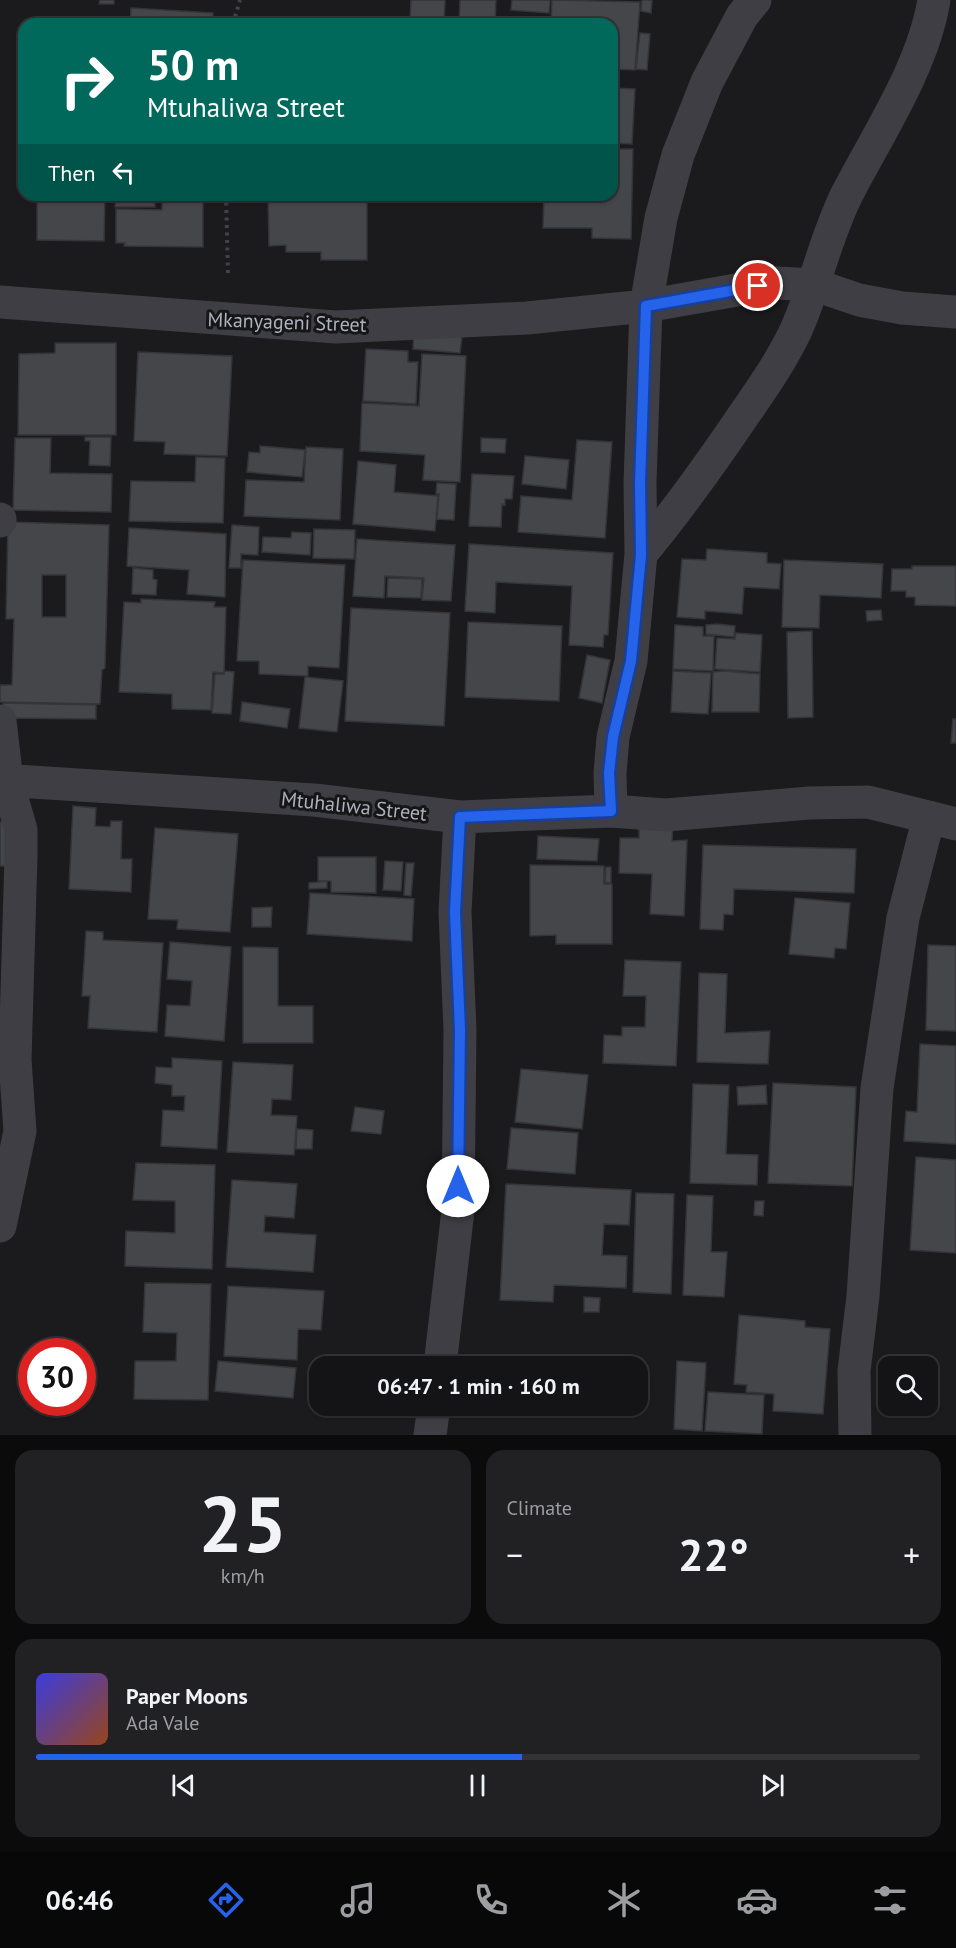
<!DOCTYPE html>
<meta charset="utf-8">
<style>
body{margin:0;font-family:"PT Sans",sans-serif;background:#212123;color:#f1f3f6;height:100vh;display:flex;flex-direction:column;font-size:22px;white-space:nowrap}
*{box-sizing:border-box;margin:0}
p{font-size:20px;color:#9d9ea1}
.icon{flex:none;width:33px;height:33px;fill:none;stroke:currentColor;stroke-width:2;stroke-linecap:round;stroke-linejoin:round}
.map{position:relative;height:1435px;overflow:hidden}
.panel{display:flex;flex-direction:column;gap:15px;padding:15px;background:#0b0b0c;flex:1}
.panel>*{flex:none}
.banner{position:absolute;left:18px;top:18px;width:600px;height:183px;border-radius:18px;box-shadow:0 2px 4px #0004,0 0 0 2px #333335;background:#00695c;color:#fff;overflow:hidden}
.buttons{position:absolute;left:878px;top:1356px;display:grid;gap:12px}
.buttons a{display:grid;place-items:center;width:60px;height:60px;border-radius:12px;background:#141416;box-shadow:0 2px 4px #0004,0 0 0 2px #333335;font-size:30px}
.speed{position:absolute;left:18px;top:1338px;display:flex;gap:12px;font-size:30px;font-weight:700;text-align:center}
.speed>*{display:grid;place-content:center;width:78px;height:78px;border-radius:50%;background:#141416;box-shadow:0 2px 4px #0004,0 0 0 2px #333335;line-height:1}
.speed .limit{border:9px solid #d22;background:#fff;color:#111}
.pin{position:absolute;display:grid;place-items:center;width:51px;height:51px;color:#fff;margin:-26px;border:3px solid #fff;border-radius:50%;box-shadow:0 2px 6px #0007}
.me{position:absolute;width:66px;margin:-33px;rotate:0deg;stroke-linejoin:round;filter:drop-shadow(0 0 4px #0008)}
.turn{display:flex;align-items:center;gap:21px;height:126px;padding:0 30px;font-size:27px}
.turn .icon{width:78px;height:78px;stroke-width:2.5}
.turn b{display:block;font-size:42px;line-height:51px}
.then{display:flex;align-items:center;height:57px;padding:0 30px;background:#0003;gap:12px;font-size:22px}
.big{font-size:45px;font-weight:600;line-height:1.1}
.panel .card{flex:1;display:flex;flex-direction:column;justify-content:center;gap:9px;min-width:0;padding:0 21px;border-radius:18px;background:#212123}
.panel .dial{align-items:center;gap:0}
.dial b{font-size:78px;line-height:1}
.song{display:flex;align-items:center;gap:18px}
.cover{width:72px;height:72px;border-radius:9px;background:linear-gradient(135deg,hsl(240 70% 55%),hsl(20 70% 35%))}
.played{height:6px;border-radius:3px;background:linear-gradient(90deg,#2563eb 55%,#333335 55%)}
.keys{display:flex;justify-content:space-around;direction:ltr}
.heat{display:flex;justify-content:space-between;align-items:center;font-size:33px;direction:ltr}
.panel .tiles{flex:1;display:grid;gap:15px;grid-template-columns:1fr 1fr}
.card:last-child{grid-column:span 2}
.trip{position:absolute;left:309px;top:1356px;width:339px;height:60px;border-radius:18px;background:#141416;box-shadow:0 2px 4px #0004,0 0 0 2px #333335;font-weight:600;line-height:60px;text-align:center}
.tab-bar{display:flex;height:96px;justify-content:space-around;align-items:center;background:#080809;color:#9d9ea1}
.tab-bar .icon{width:42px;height:42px}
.tab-bar .active{color:#2563eb}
.tab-bar b{font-size:27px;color:#f1f3f6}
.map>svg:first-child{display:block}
</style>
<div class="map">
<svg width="956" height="1435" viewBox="0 0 956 1435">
<rect width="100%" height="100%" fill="#1b1b1d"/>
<path fill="#45464a" stroke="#353539" stroke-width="1.5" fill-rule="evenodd" d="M 100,0 L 114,0 L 114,4 L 99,4 Z
M 411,0 L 445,0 L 444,24 L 389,24 L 389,20 L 410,21 Z
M 460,0 L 496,0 L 495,24 L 459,24 Z
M 512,0 L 550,0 L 549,13 L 511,10 Z
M 552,0 L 640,2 L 635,70 L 612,69 L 612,24 L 551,24 Z
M 642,0 L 652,0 L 651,13 L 641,11 Z
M 131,8 L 213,13 L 213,24 L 130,24 Z
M 640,33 L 650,34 L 647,70 L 636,69 Z
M 19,55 L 24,56 L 24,80 L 18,80 Z
M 612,88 L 635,89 L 632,144 L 612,143 Z
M 23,143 L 24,191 L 22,191 Z
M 612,149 L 633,149 L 631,239 L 592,238 L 592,228 L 543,228 L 544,195 L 612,195 Z
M 37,195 L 105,195 L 104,241 L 37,240 Z
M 111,195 L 155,195 L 155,207 L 115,207 L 116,197 Z
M 162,195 L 203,195 L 203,247 L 124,246 L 125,243 L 116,243 L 116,209 L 162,210 Z
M 286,195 L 367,195 L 367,260 L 321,260 L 321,252 L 286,252 L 286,245 L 269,246 L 268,197 L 285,197 Z
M 414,332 L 462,336 L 460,353 L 413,349 Z
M 55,343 L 116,343 L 116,435 L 18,435 L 19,354 L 55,353 Z
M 366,349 L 408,351 L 408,362 L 418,362 L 416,404 L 363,401 Z
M 138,352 L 232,356 L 227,456 L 164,454 L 165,442 L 134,441 Z
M 422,354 L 466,356 L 460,482 L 423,480 L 425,455 L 360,451 L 362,403 L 419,406 Z
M 85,437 L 111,437 L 110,466 L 89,465 L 90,441 L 85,441 Z
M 15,438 L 51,438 L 50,473 L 112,474 L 111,512 L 13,510 Z
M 481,438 L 506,439 L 505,453 L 481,452 Z
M 577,440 L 612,442 L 605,538 L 518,532 L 521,496 L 572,500 Z
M 260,446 L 305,450 L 302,477 L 247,472 L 249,452 L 260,453 Z
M 306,447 L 343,449 L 340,520 L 244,516 L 246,480 L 304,482 Z
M 525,456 L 569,460 L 566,489 L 522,484 Z
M 196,457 L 225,458 L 223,523 L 129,521 L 131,481 L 195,482 Z
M 358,461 L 396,465 L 394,492 L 438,496 L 435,531 L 353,524 Z
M 472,474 L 514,476 L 512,499 L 505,499 L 505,505 L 502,504 L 501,527 L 469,526 Z
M 437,483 L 456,484 L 454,520 L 437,519 L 439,494 L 436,494 Z
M 8,522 L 109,525 L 105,668 L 102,670 L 100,704 L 0,702 L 0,685 L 12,685 L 14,619 L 6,619 ZM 42,575 L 66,575 L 66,617 L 42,617 Z
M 232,525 L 259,527 L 258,555 L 241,554 L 241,568 L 229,568 Z
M 129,528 L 226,534 L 225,597 L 187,594 L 189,570 L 127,566 Z
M 314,529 L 355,530 L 354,559 L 313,558 Z
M 292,532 L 311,533 L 310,555 L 262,552 L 263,537 L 291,538 Z
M 357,539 L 455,545 L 451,601 L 422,600 L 424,578 L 385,576 L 384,598 L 353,596 Z
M 469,544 L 613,553 L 608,635 L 604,635 L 603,647 L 569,645 L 572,586 L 496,582 L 495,613 L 465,611 Z
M 707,549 L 767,553 L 767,563 L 781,564 L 779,589 L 744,587 L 742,614 L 705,611 L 705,619 L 677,617 L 682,559 L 706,560 Z
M 243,560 L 345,565 L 339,668 L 308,666 L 308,676 L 259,674 L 259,661 L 237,661 Z
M 784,560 L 883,564 L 881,598 L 820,595 L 819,628 L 782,627 Z
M 912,566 L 956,566 L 956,606 L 915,605 L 915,597 L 906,597 L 906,591 L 891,591 L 892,569 L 912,569 Z
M 133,568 L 153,570 L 153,579 L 157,580 L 156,595 L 132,594 Z
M 388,578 L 422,579 L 421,598 L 387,597 Z
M 141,599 L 215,602 L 214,607 L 226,607 L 224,673 L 213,672 L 211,710 L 172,709 L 172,694 L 119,692 L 124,602 L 141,603 Z
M 351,608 L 450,613 L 444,726 L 345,721 Z
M 881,610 L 882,620 L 867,621 L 866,611 Z
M 468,622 L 562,626 L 559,701 L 465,697 Z
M 717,624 L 735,626 L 734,637 L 706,634 L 706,625 Z
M 675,625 L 703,627 L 703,636 L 714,636 L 713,671 L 673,669 Z
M 812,631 L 813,717 L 788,718 L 787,632 Z
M 736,633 L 762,635 L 760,672 L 715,669 L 717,638 L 735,639 Z
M 587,655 L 610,660 L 602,703 L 579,698 Z
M 224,671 L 234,672 L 231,714 L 212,713 L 215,674 L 224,674 Z
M 673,671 L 711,673 L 708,714 L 671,712 Z
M 724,671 L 760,674 L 759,712 L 712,712 L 713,672 Z
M 305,677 L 343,681 L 337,732 L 299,728 Z
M 242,702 L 290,709 L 287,728 L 240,721 Z
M 3,703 L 96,705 L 96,719 L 3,718 Z
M 953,719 L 956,719 L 956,743 L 951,743 Z
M 73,806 L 96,808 L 95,826 L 110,827 L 111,821 L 122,821 L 121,859 L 132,859 L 131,892 L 69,889 Z
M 639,820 L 673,820 L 672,841 L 687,840 L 684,916 L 650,914 L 652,874 L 619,873 L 620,838 L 639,838 Z
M 0,822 L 8,822 L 7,866 L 0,866 Z
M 155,828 L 238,834 L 230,932 L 177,929 L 178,920 L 148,919 Z
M 538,836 L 599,839 L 597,861 L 537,859 Z
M 703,845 L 856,849 L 854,893 L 734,889 L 733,915 L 724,914 L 723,930 L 700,929 Z
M 318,857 L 376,857 L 376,893 L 331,892 L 331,881 L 318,881 Z
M 385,861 L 403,862 L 401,891 L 383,890 Z
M 406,863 L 414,863 L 411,896 L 404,895 Z
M 530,865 L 604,866 L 604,884 L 612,884 L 612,944 L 556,944 L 556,935 L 530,936 Z
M 606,867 L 611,867 L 611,883 L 605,882 Z
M 327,881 L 327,888 L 309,889 L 309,883 Z
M 310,893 L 414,899 L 412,941 L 307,934 Z
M 795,898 L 850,903 L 846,949 L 835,948 L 834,958 L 789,954 Z
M 272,907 L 271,927 L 252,927 L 252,908 Z
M 86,931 L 103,932 L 103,940 L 163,943 L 157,1032 L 88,1028 L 90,996 L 82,996 Z
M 170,942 L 231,947 L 224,1041 L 165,1036 L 167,1005 L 190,1006 L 192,981 L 167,979 Z
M 928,945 L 956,946 L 956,1031 L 926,1030 Z
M 243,947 L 278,948 L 278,1006 L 313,1006 L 313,1043 L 243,1043 Z
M 625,960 L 681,962 L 676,1066 L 603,1063 L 604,1035 L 622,1036 L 622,1027 L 645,1027 L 646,996 L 623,996 Z
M 699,973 L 727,974 L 725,1033 L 770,1031 L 768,1064 L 697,1062 Z
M 920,1044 L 956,1046 L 956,1144 L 904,1141 L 906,1111 L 917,1112 Z
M 172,1058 L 222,1061 L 217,1149 L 161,1146 L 163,1110 L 184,1111 L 185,1096 L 172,1096 L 172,1085 L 155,1083 L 156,1067 L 172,1068 Z
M 233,1062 L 293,1065 L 291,1100 L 272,1099 L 271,1115 L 297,1116 L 294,1155 L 227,1152 Z
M 521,1069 L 588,1075 L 582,1129 L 515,1122 Z
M 773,1083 L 856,1087 L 852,1186 L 768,1183 Z
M 693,1084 L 729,1085 L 726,1154 L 758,1155 L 757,1185 L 690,1183 Z
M 766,1085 L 767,1104 L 738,1105 L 737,1087 Z
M 355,1107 L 384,1111 L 381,1134 L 351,1131 Z
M 511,1128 L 578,1133 L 575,1174 L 507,1169 Z
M 297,1129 L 313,1130 L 312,1149 L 296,1149 Z
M 916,1157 L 956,1160 L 956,1253 L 910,1250 Z
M 136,1163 L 215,1165 L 212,1269 L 125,1266 L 126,1231 L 175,1233 L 175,1201 L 133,1200 Z
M 232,1180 L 297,1184 L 294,1218 L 265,1216 L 264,1232 L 316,1235 L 313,1272 L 226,1267 Z
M 506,1184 L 631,1190 L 629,1225 L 604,1224 L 602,1255 L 627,1256 L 626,1288 L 554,1285 L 553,1302 L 500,1300 Z
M 636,1193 L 674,1194 L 671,1294 L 633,1292 Z
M 687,1195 L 713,1196 L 711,1252 L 727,1252 L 724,1297 L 683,1295 Z
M 755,1201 L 764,1201 L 763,1216 L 754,1215 Z
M 145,1283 L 211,1284 L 208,1400 L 134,1399 L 135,1361 L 176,1361 L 177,1333 L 143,1332 Z
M 228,1286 L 324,1291 L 321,1330 L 298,1329 L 297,1360 L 224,1356 Z
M 584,1297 L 600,1298 L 599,1312 L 584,1312 Z
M 739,1315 L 805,1321 L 805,1327 L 830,1329 L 823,1414 L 773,1411 L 774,1394 L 746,1392 L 747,1385 L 734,1384 Z
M 218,1361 L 296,1368 L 293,1398 L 215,1391 Z
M 677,1361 L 706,1363 L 702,1431 L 674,1429 Z
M 708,1392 L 764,1395 L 762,1434 L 705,1431 Z"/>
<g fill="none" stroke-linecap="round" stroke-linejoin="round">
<path stroke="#424349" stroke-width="4" stroke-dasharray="3 4.5" stroke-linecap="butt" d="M 233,24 L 240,0
M 226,195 L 228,275"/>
<path stroke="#3e3e44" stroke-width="33" d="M 0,302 L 336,327 L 527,318 L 646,306 L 776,283 L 815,285 L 859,300 L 902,308 L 956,312
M 0,519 L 0,521
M 641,554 C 677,511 709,466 741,419 C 761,390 781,362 796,330 C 816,286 825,238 847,194 C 878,134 923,67 934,0
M 0,721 L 7,781 L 21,830 L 21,856 L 15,1060 L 20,1131 L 0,1226
M 0,780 L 314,800 L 460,817 L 611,811 L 666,815 L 809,803 L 868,802 L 956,824
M 611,811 L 610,773 L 613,737 L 631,661 L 641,554 L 640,483 L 646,306 L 661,218 L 678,155 L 707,82 L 742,16 L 755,0
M 440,1366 L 458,1210 L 460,1030 L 455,912 L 460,817
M 430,1435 L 434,1406
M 855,1435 L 854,1371 L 863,1296 L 877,1088 L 903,918 L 929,817"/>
</g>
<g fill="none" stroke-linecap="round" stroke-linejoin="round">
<g stroke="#184099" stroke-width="15">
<path id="route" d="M 458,1186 L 460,1030 L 455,912 L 460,817 L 611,811 L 609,773 L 613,737 L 631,661 L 641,555 L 640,483 L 646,306 L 758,286"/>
</g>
<use href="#route" stroke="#2563eb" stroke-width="10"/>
</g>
<g text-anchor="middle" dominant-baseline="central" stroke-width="6" stroke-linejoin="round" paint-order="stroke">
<g font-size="20" fill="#aeb1bc" stroke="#161618">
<text transform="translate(287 322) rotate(2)">Mkanyageni Street</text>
<text transform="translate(354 806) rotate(6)">Mtuhaliwa Street</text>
</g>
</g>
</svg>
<div class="buttons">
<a><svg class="icon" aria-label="search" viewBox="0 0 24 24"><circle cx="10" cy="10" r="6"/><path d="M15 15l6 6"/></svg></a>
</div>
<div class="speed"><div class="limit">30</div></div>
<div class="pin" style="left:758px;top:286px;background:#d93025"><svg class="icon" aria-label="arrive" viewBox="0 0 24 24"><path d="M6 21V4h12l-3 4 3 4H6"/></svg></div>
<svg class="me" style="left:458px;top:1186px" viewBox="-20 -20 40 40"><circle r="19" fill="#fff"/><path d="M0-13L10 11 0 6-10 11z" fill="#2563eb"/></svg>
<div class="trip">06:47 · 1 min · 160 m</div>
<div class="banner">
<div class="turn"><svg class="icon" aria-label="right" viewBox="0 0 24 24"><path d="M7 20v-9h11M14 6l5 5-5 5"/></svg><div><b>50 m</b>Mtuhaliwa Street</div></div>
<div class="then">Then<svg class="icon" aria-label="left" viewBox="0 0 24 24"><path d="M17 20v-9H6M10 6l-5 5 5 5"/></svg></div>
</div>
</div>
<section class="panel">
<div class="tiles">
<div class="card dial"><b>25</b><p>km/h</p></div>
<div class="card"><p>Climate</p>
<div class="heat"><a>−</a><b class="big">22°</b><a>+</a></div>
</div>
<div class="card">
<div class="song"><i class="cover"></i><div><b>Paper Moons</b><p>Ada Vale</p></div></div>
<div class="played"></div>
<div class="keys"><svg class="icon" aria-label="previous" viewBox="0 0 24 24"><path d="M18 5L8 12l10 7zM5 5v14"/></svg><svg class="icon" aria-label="pause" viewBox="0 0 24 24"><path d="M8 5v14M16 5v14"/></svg><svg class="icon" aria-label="next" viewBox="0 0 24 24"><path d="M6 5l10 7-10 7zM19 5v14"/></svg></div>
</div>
</div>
</section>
<nav class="tab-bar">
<b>06:46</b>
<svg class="icon active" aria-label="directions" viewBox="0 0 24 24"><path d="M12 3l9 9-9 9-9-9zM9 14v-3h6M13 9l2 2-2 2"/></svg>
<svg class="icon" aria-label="music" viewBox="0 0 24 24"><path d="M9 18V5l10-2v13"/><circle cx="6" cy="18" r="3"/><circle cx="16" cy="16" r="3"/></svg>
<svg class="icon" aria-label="phone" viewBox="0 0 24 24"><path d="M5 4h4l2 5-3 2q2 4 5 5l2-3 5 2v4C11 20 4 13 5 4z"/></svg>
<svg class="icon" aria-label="climate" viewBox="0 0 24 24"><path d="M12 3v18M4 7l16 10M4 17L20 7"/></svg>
<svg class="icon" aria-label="car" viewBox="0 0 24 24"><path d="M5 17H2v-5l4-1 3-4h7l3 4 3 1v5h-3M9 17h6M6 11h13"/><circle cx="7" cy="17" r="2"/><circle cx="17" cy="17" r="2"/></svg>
<svg class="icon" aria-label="filters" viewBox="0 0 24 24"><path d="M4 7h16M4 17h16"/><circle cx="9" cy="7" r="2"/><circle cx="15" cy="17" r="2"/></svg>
</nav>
